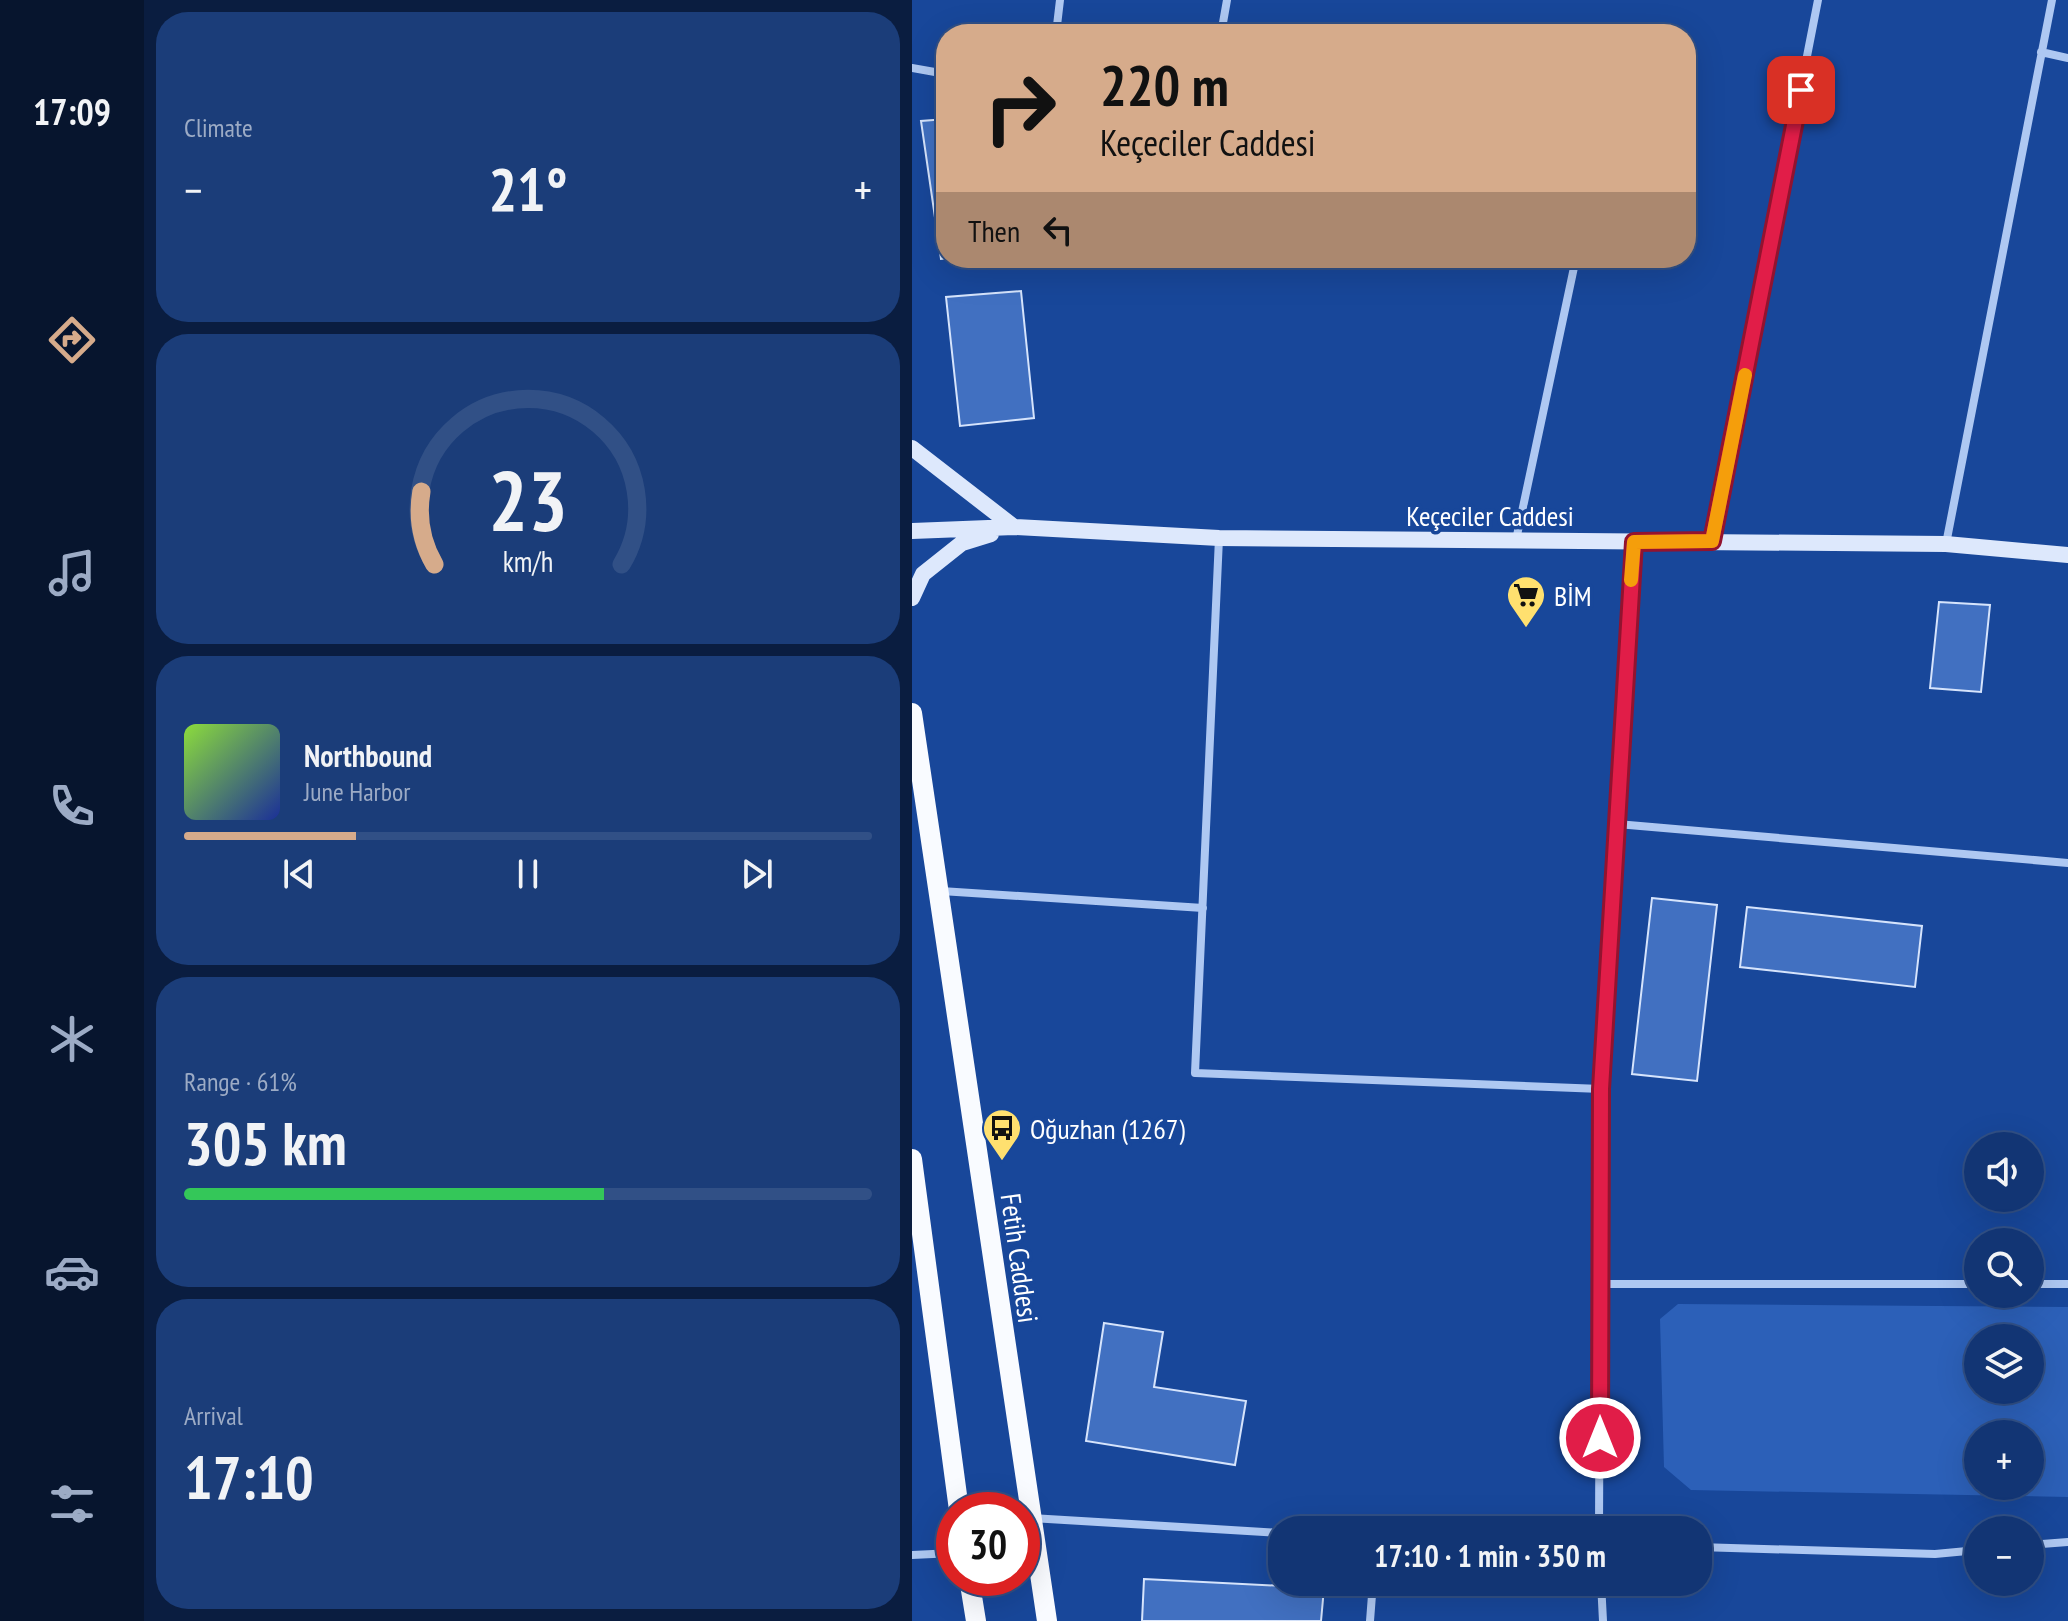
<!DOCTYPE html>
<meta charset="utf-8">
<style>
body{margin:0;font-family:"PT Sans Narrow",sans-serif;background:#1b3d79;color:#f1f3f6;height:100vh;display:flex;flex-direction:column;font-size:30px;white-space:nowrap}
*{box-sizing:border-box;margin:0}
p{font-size:26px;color:#9cabc5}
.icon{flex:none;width:44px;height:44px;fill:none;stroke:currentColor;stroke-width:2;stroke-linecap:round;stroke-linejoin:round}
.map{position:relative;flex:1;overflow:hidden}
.side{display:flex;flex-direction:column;gap:12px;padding:12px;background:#0a1d40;width:768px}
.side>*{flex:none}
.top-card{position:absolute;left:24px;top:24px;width:760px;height:244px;border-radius:32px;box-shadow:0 8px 32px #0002,0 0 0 2px #315086;background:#d6ab8b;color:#111;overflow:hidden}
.buttons{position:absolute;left:1052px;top:1132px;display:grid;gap:16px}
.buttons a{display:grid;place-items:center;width:80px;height:80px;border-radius:50%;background:#123574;box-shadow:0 8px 32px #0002,0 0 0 2px #315086;font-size:40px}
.speed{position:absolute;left:24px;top:1492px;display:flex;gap:16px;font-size:40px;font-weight:700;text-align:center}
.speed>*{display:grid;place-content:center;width:104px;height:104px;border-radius:50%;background:#123574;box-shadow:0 8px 32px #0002,0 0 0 2px #315086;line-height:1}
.speed .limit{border:12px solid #d22;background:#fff;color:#111}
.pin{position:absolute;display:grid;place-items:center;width:68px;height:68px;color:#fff;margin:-34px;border-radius:16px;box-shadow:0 4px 12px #0006}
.me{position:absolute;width:88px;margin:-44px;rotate:0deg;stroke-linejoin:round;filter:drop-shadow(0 0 6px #0008)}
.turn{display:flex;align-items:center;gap:28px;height:168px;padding:0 32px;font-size:36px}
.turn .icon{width:104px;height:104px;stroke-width:2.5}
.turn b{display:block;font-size:56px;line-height:68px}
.then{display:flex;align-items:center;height:76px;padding:0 32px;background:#0003;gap:16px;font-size:30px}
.big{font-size:60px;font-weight:700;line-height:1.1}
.side .widget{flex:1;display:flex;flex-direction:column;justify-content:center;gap:12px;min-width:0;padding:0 28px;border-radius:32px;background:#1b3d79}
.side .dial{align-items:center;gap:0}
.dial svg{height:208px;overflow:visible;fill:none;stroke:#315086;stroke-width:7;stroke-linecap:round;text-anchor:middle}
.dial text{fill:#f1f3f6;stroke:none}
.song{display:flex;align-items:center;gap:24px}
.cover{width:96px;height:96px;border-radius:12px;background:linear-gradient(135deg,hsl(90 70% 55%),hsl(230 70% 35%))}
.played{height:8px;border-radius:4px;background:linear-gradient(90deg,#d6ab8b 25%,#315086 25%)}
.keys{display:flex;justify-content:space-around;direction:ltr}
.heat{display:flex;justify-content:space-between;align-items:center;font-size:44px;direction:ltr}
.charge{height:12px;border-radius:6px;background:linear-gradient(90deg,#34c759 61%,#315086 0)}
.trip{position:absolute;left:356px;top:1516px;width:444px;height:80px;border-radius:32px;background:#123574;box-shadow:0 8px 32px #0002,0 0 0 2px #315086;font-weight:700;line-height:80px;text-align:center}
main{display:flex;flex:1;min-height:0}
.tab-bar{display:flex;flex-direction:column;width:144px;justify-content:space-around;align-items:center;background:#07152e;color:#9cabc5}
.tab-bar .icon{width:56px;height:56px}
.tab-bar .current{color:#d6ab8b}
.tab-bar b{font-size:36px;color:#f1f3f6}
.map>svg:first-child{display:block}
</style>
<main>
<nav class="tab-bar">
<b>17:09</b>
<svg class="icon current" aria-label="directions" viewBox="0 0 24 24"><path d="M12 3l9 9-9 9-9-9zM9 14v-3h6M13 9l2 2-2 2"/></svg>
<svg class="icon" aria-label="music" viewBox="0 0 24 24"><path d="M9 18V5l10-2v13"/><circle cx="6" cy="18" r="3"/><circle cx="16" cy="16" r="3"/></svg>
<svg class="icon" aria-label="phone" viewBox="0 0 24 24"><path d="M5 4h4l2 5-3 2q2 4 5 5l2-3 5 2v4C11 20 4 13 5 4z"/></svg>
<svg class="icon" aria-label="climate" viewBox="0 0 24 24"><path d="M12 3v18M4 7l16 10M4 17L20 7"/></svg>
<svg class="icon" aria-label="car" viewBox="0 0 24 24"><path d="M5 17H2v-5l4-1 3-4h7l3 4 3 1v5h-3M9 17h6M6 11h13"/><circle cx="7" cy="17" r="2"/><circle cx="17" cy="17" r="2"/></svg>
<svg class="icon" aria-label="filters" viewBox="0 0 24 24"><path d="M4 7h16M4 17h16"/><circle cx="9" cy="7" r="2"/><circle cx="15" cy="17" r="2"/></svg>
</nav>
<section class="side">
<div class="widget"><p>Climate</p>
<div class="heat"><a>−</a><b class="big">21°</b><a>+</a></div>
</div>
<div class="widget dial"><svg viewBox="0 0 100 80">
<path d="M14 69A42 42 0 1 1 86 69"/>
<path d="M14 69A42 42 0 0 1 9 41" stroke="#d6ab8b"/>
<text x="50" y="56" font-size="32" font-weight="700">23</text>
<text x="50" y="72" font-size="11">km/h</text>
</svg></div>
<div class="widget">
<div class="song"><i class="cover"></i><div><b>Northbound</b><p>June Harbor</p></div></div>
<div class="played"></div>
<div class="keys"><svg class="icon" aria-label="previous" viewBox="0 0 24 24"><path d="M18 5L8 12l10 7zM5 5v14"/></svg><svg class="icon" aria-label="pause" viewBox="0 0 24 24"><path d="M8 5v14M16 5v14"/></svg><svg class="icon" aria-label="next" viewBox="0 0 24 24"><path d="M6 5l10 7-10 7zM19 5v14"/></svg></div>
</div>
<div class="widget"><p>Range · 61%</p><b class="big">305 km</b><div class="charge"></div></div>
<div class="widget"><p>Arrival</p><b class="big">17:10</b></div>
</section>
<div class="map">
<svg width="1156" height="1621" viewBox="0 0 1156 1621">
<rect width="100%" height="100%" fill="#18479a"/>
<path fill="#2c60b8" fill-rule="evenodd" d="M 766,1304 L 1156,1307 L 1156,1497 L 779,1490 L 752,1467 L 748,1319 ZM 1066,1338 L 1118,1338 L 1118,1390 L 1066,1390 ZM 1066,1434 L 1118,1434 L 1118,1486 L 1066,1486 Z"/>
<path fill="#4170c1" stroke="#d6e4fc" stroke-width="2" d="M 34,119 L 34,258 L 38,258 L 29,259 L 9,121 Z
M 109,291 L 122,418 L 48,426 L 34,297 Z
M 1027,602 L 1078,605 L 1069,692 L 1018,688 Z
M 740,898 L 805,905 L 785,1081 L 720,1074 Z
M 835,907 L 1010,926 L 1003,987 L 828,967 Z
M 192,1323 L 251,1332 L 242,1387 L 334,1401 L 323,1465 L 174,1441 Z
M 232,1579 L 412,1588 L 409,1621 L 230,1621 Z"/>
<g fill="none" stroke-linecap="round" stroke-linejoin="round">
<path stroke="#aec8f2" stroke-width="8" d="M 144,34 L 148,0
M 309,34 L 315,0
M 1129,52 L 1156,58
M 0,68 L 34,74
M 307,538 L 283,1073 L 689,1089
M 604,540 L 664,258
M 800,541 L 906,0
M 1034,544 L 1140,0
M 705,824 L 1156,863
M 29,891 L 291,908
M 688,1284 L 1066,1284
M 1118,1284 L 1156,1284
M 119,1518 L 370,1533
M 687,1530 L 689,1089 L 722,542
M 1118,1545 L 1156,1542
M 786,1547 L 1023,1554 L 1066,1550
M 0,1555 L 42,1553
M 689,1582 L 691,1621
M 458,1621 L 461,1582"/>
<path stroke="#dde8fc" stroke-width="16" d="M 0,448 L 102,527
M 0,531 L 102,527 L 307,538 L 1034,544 L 1156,555
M 0,598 L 11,574 L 50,543 L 79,534"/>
<path stroke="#f9fbff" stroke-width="20" d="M 0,713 L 135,1621
M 0,1159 L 47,1510
M 57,1578 L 64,1621"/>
</g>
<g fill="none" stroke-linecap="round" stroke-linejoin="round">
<g stroke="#92132f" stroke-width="20">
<path id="route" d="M 688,1438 L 689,1089 L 722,542 L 800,541 L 889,90"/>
</g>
<use href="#route" stroke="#e11d48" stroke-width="14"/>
<path stroke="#f59e0b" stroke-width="14" d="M 719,580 L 722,542 L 800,541 L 833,375"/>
</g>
<defs>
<g id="supermarket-pin" transform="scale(2)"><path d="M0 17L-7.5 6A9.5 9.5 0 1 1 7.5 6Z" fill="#ffe06f" stroke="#18479a"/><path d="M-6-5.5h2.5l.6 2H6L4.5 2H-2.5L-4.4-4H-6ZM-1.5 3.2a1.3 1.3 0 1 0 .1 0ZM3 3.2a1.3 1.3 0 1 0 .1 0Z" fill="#111"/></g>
<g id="bus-pin" transform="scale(2)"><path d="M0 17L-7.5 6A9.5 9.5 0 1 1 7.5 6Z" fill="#ffe06f" stroke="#18479a"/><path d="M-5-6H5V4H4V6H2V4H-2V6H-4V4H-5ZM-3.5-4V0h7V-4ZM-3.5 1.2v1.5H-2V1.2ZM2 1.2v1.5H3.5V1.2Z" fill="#111"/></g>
</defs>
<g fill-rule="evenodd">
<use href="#supermarket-pin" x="614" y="595"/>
<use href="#bus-pin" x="90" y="1128"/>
</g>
<g text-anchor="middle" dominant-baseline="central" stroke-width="7" stroke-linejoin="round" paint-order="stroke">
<g font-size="28" fill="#fff" stroke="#18479a">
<text x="578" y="515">Keçeciler Caddesi</text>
<text transform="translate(108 1258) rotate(82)">Fetih Caddesi</text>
</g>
<g font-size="28" fill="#fff" stroke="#18479a" text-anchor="start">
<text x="642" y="595">BİM</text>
<text x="118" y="1128">Oğuzhan (1267)</text>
</g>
</g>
</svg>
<div class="buttons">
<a><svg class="icon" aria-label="sound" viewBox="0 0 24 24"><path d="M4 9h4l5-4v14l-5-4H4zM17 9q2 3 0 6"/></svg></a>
<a><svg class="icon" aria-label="search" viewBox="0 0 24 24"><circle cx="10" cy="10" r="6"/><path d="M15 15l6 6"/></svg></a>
<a><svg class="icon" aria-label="layers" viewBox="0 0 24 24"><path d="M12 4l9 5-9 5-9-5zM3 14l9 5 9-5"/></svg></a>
<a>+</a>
<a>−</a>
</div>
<div class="speed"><div class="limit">30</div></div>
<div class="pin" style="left:889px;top:90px;background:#d93025"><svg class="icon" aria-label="arrive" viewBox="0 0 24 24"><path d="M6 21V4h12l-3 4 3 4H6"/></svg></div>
<svg class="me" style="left:688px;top:1438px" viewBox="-20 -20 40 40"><circle r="17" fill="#e11d48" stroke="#fff" stroke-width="3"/><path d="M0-11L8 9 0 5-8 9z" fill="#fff"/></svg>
<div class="trip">17:10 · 1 min · 350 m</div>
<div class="top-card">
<div class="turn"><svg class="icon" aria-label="right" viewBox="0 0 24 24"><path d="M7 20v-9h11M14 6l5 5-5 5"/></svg><div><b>220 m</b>Keçeciler Caddesi</div></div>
<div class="then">Then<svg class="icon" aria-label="left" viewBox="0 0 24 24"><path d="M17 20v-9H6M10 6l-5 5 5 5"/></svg></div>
</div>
</div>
</main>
